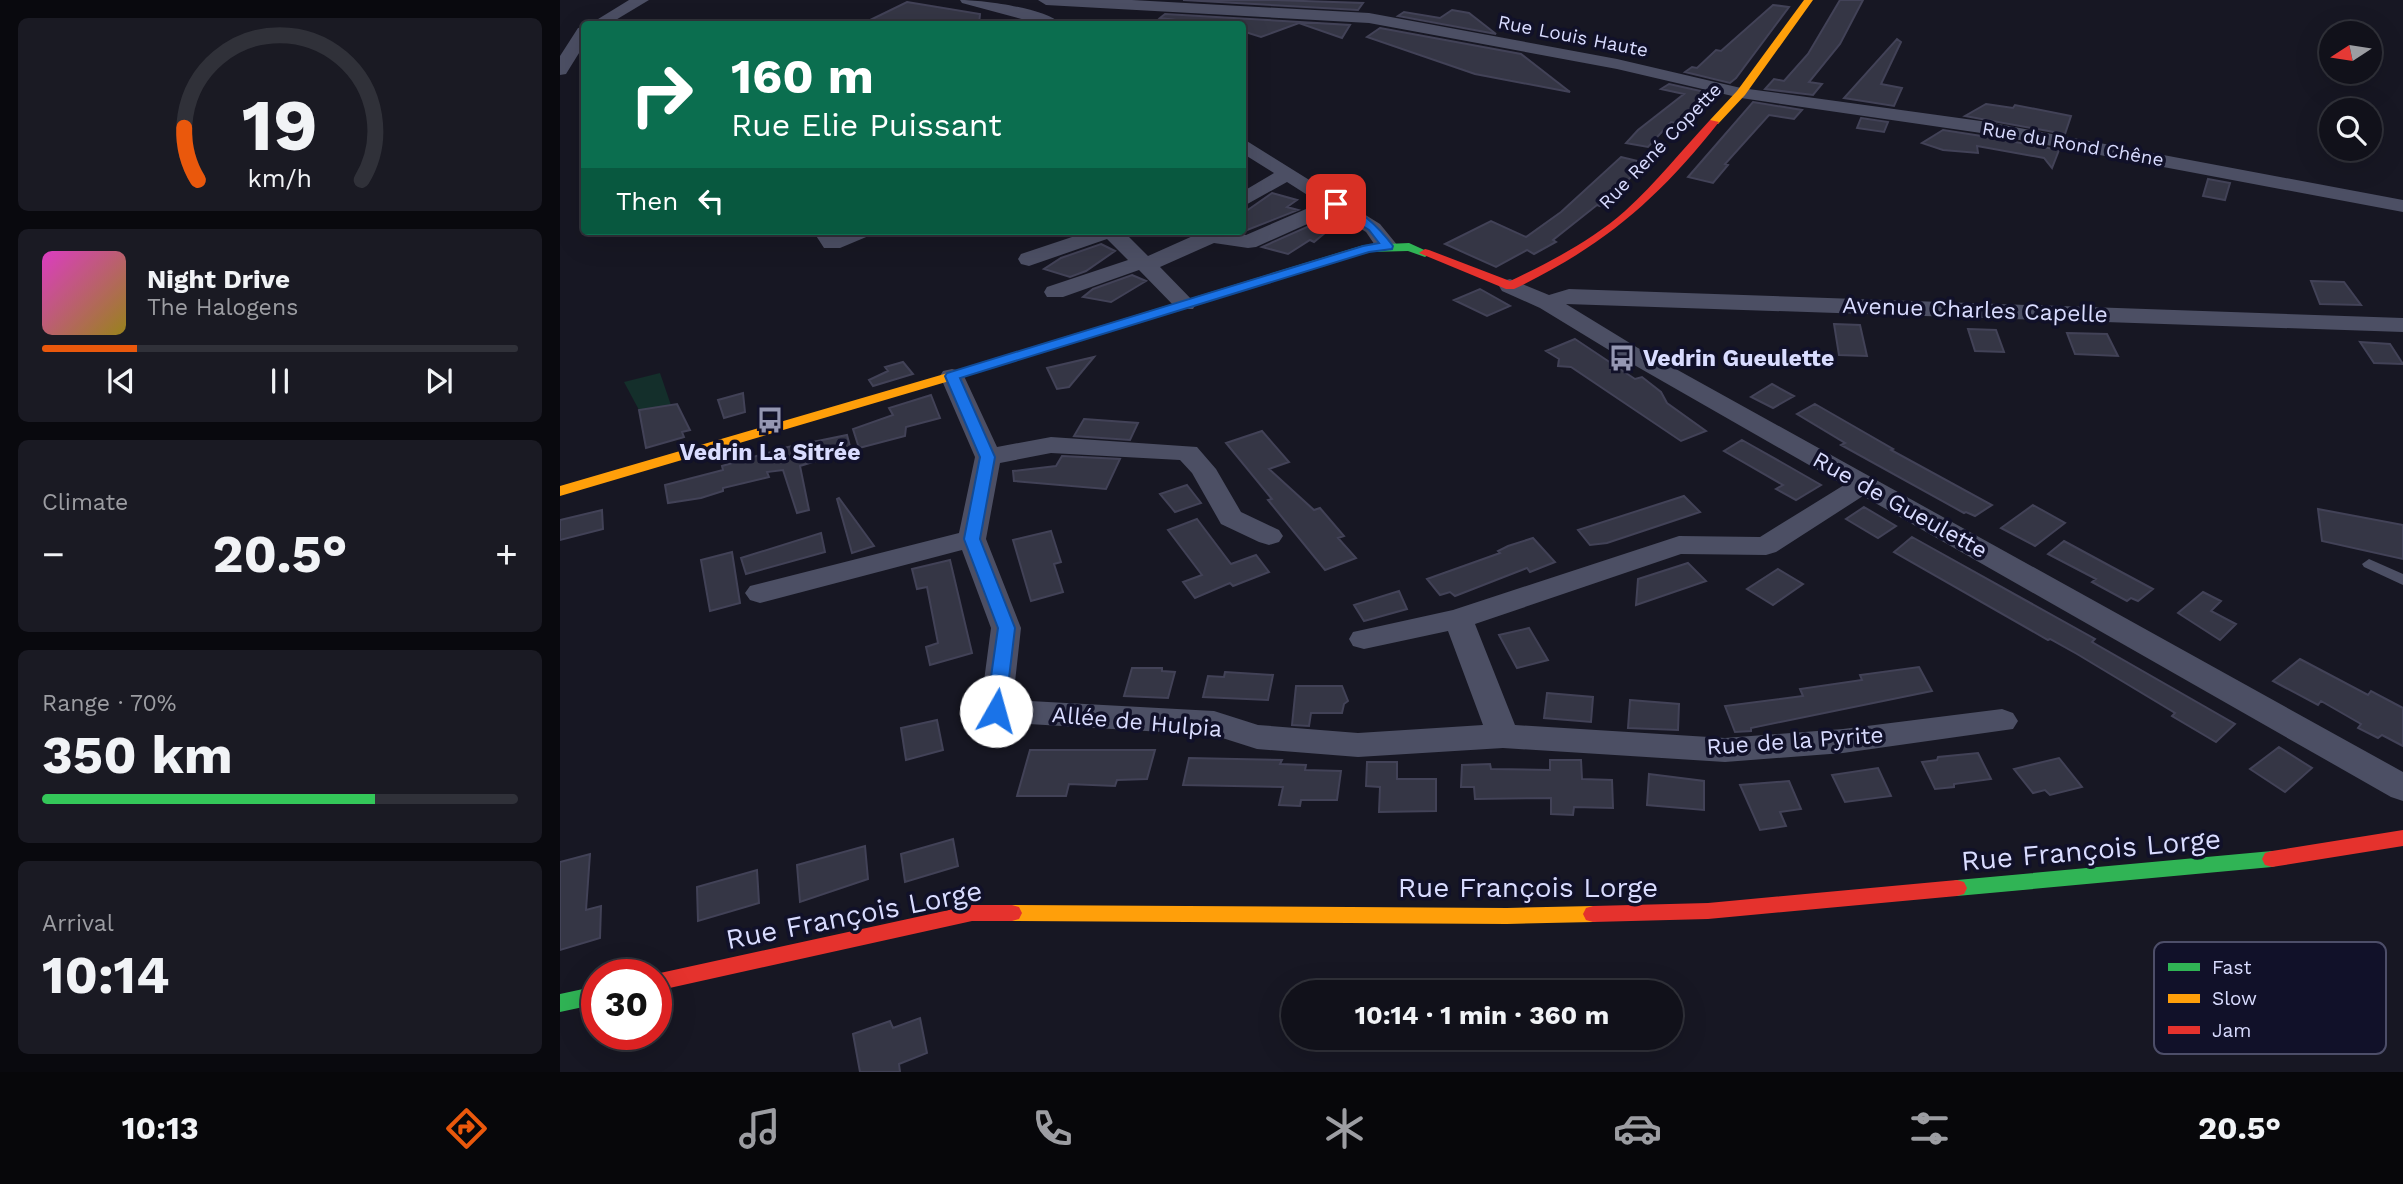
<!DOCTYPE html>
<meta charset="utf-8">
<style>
body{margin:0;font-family:"Work Sans",sans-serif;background:#1a1a23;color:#f1f3f6;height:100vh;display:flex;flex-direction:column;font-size:26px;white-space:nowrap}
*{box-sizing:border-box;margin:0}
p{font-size:23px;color:#9c9da2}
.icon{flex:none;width:38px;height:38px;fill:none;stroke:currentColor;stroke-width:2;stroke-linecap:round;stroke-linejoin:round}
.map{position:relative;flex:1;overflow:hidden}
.drawer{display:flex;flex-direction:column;gap:18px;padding:18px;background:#09090e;width:560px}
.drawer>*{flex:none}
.banner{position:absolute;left:21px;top:21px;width:665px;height:214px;border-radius:7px;box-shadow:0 7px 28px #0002,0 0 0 2px #303139;background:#0b6e4f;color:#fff;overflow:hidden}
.needle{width:46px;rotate:258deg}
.buttons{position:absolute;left:1759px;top:21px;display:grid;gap:14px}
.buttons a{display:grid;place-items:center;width:63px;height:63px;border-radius:50%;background:#11111a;box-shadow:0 7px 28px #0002,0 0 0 2px #303139;font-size:35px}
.speed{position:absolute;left:21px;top:959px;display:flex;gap:14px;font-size:35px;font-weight:700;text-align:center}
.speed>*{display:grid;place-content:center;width:91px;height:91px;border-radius:50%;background:#11111a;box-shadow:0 7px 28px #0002,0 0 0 2px #303139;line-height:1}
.speed .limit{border:10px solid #d22;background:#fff;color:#111}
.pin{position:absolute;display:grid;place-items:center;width:60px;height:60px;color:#fff;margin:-30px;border-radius:14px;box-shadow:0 4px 10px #0006}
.me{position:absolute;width:77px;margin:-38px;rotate:7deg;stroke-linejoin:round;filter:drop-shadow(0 0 5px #0008)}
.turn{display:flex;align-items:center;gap:24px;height:147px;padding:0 35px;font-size:32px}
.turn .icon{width:91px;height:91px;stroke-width:2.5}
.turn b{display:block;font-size:49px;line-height:60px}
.then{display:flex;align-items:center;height:66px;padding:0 35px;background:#0003;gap:14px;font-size:26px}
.big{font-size:52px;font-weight:700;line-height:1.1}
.drawer .widget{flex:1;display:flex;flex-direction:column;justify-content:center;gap:10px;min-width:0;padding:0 24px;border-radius:10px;background:#1a1a23}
.drawer .dial{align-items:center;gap:0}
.dial svg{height:182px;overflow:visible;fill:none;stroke:#303139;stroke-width:7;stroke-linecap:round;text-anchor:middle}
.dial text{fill:#f1f3f6;stroke:none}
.song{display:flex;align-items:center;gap:21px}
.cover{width:84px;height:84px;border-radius:10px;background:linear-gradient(135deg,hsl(310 70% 55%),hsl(50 70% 35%))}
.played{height:7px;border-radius:4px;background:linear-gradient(90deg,#ea580c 20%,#303139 20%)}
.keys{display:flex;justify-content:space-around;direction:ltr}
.heat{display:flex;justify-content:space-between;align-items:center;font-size:38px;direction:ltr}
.charge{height:10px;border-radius:5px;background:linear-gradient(90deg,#34c759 70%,#303139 0)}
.trip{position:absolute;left:721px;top:980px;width:402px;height:70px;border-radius:35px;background:#11111a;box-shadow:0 7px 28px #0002,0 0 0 2px #303139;font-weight:700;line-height:70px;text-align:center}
.menu{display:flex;height:112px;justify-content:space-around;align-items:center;background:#07070a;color:#9c9da2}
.menu .icon{width:49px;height:49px}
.menu .current{color:#ea580c}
.menu b{font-size:32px;color:#f1f3f6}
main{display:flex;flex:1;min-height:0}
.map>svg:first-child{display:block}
</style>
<main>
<section class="drawer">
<div class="widget dial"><svg viewBox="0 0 100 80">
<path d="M14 69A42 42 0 1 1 86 69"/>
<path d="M14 69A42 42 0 0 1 8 46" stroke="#ea580c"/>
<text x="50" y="56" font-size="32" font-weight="700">19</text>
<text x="50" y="72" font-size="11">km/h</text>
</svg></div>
<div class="widget">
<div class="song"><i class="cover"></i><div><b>Night Drive</b><p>The Halogens</p></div></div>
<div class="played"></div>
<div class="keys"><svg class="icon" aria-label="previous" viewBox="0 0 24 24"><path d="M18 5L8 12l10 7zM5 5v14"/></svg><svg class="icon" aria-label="pause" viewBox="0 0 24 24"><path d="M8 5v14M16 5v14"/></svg><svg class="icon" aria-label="next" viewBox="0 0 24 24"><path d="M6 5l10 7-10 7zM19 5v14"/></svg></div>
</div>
<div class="widget"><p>Climate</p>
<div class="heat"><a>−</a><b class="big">20.5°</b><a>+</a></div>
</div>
<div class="widget"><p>Range · 70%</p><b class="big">350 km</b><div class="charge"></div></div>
<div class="widget"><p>Arrival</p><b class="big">10:14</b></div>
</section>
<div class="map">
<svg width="1843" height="1072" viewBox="0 0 1843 1072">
<rect width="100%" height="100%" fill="#171723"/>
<path fill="#142f2b" d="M 100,373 L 115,417 L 79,410 L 64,382 Z"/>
<path fill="#353645" stroke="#424257" stroke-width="2" d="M 623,0 L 714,0 L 803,3 L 798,10 Z
M 1280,0 L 1303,0 L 1280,44 L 1249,82 L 1262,84 L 1253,95 L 1205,89 L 1214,79 L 1224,81 L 1248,54 Z
M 347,2 L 420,14 L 419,24 L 302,24 Z
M 1213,5 L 1229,7 L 1176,78 L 1170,83 L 1125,72 L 1132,67 L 1137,68 L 1156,50 L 1161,51 Z
M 892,10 L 909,13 L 936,34 L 838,16 L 844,12 L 880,18 Z
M 605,14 L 790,25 L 782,38 L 739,23 L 701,37 L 682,31 L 682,24 L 650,24 L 600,18 Z
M 820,28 L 961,54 L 1010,92 L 915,74 L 807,37 Z
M 1337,39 L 1341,42 L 1321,84 L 1342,88 L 1334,106 L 1284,98 Z
M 1109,84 L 1154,94 L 1116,123 L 1111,122 L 1088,147 L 1066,143 L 1078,130 L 1124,94 L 1101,89 Z
M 1193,102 L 1242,110 L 1234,119 L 1209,115 L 1165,164 L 1168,165 L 1153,183 L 1128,177 Z
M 1426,104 L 1453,108 L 1455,105 L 1511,116 L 1505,134 L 1405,116 Z
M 1301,118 L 1328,122 L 1324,132 L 1297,128 Z
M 1383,130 L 1428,137 L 1499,150 L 1492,168 L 1484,158 L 1417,146 L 1418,153 L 1383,150 L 1362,143 Z
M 1061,157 L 1086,163 L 1040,206 L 1037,205 L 993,240 L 996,242 L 974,254 L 967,250 L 936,267 L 885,244 L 931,221 L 966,237 L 1001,212 Z
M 1648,179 L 1670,183 L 1665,200 L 1643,196 Z
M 712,193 L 737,200 L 727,207 L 738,210 L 682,232 L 682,214 Z
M 756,223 L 772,227 L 754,242 L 750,240 L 728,254 L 702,247 Z
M 541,244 L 555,251 L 526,271 L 510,277 L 484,269 L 501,258 Z
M 572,275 L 586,281 L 551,302 L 523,297 L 533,289 Z
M 1751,281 L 1784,282 L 1801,305 L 1760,304 Z
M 920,289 L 950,306 L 927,316 L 894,300 Z
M 1274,324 L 1300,325 L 1307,356 L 1279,355 Z
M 1408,329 L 1436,330 L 1444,352 L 1415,351 Z
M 1507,333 L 1547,334 L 1558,356 L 1515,354 Z
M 1015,339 L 1075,379 L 1082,377 L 1101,392 L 1107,403 L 1146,431 L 1121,441 L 1011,367 L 998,366 L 999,359 L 986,351 Z
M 1800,342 L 1830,344 L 1843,364 L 1814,363 Z
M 534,357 L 509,387 L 497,389 L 487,368 Z
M 343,362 L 353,374 L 313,386 L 309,380 L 328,371 L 325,367 Z
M 1212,384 L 1234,396 L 1213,408 L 1191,397 Z
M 183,393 L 185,412 L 164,418 L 158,400 Z
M 371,395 L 380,418 L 346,427 L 345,436 L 299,448 L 293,429 L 333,415 L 329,408 Z
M 117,404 L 130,430 L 122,432 L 124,437 L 86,448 L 79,410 Z
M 1255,404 L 1333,449 L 1331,450 L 1432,505 L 1415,516 L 1406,512 L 1404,513 L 1281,445 L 1285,443 L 1237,414 Z
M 524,419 L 578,423 L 570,440 L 514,436 Z
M 702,431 L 729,462 L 709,469 L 754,510 L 760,508 L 784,536 L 778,538 L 796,558 L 765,570 L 708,500 L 712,499 L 666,443 Z
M 287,435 L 291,450 L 240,466 L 249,510 L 237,513 L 223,470 L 207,472 L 209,477 L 163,488 L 163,491 L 141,498 L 108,503 L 105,485 L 163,470 L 162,466 L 228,447 Z
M 1182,440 L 1228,466 L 1261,485 L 1236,500 L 1216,489 L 1223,485 L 1164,451 Z
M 502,456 L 560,459 L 546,489 L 454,481 L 453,471 L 496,466 Z
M 627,485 L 641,503 L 615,512 L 600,494 Z
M 1124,496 L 1140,512 L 1047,543 L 1030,545 L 1018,530 Z
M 279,498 L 314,546 L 292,553 L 277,499 Z
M 1473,505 L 1505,523 L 1475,546 L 1441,528 Z
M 1304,507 L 1336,526 L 1318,538 L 1286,519 Z
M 1758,509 L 1843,525 L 1843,559 L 1762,541 Z
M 42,510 L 43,529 L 0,540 L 0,520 Z
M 637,519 L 671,564 L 696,555 L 709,572 L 673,586 L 670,583 L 635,598 L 623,582 L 642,575 L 608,530 Z
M 491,531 L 501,562 L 494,564 L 503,592 L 471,601 L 453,540 Z
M 261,533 L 265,552 L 186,574 L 181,558 Z
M 1352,537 L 1535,639 L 1532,642 L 1675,724 L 1656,742 L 1612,716 L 1615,713 L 1517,654 L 1490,639 L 1488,640 L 1334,552 Z
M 973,538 L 995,562 L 970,572 L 967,568 L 895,596 L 890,592 L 880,595 L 867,579 L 940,553 L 938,551 L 948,546 Z
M 1504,541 L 1552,567 L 1593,589 L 1578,601 L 1571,598 L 1567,601 L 1532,582 L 1536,579 L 1488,554 Z
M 172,552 L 180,603 L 150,611 L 141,560 Z
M 390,560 L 412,653 L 370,665 L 366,647 L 378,643 L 367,587 L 357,589 L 352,569 Z
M 1128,563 L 1146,581 L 1076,605 L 1078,579 Z
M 1218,569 L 1243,584 L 1213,605 L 1187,589 Z
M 839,591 L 847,609 L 804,621 L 794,605 Z
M 1643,592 L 1661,601 L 1651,611 L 1676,624 L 1660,640 L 1618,613 Z
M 969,628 L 988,660 L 957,668 L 939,635 Z
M 1740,659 L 1808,695 L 1811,691 L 1843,708 L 1843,746 L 1822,735 L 1818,738 L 1798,728 L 1801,724 L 1761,701 L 1758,705 L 1713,681 Z
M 1359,667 L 1372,691 L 1191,728 L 1191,731 L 1175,732 L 1165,706 L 1243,696 L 1240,689 L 1302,680 L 1300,675 Z
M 572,668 L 602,668 L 602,671 L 615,672 L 608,698 L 564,696 Z
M 665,672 L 713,675 L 708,700 L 643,697 L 648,676 L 664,677 Z
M 736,686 L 782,686 L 788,701 L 784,704 L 782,713 L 751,713 L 749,726 L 732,725 Z
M 987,693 L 1033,697 L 1031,722 L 984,718 Z
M 1070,700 L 1119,704 L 1118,730 L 1068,728 Z
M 377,720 L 383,750 L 346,760 L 341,728 Z
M 1719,747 L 1752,768 L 1725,792 L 1690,769 Z
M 470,750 L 595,750 L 587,779 L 557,780 L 555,786 L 509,784 L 506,796 L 457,796 Z
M 1418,753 L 1431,779 L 1394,784 L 1394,787 L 1375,789 L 1362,762 L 1377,760 L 1378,757 Z
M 629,758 L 722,760 L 720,764 L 746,765 L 745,770 L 781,771 L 777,800 L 741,800 L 740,806 L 719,805 L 723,787 L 623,785 Z
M 1499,758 L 1522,787 L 1490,795 L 1485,790 L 1473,793 L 1454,769 Z
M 990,760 L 1021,760 L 1022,779 L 1052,780 L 1053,808 L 1014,807 L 1013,815 L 991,814 L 991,798 L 915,799 L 914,787 L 901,787 L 902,765 L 930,764 L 931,769 L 990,770 Z
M 807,762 L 837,762 L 837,779 L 876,779 L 876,811 L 819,812 L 820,787 L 806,786 Z
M 1318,768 L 1331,796 L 1285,802 L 1272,775 Z
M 1089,774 L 1144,781 L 1144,810 L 1087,805 Z
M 1229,781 L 1241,809 L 1220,812 L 1226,826 L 1200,830 L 1180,785 Z
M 393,839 L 398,866 L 345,882 L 341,854 Z
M 305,846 L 308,879 L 240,902 L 237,865 Z
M 30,854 L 26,910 L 41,906 L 40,938 L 0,950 L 0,862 Z
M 197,870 L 199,903 L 138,921 L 137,887 Z
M 360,1018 L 367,1053 L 339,1064 L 340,1072 L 300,1072 L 293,1034 L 330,1021 L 333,1028 Z"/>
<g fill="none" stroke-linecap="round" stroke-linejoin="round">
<path fill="#4c4f64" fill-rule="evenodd" d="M 1809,559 L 1843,574 L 1843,585 L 1804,567 L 1802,564 Z"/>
<path fill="#4c4f64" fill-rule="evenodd" d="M 69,0 L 89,0 L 49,24 L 30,24 Z
M 400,0 C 422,0 486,8 501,24 L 480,24 L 402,3 Z
M 478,0 L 572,0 L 809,13 L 1057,59 L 1181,88 L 1428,122 L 1843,200 L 1843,212 L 1428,134 L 1181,98 L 1057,69 L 809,23 L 486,5 Z
M 24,27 L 24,45 L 6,74 L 0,75 L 0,56 L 18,28 Z
M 682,138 L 820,224 L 838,246 L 835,251 L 819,251 L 806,232 L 774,212 L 696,247 L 688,248 L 654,243 L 600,267 L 636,304 L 633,309 L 617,309 L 579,270 L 503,297 L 487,297 L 484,292 L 487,287 L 568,260 L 547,239 L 469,266 L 461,264 L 458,259 L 461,254 L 530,231 L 563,231 L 588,256 L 644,231 L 666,231 L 686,235 L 760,203 L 727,182 L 682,207 L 682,192 L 714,173 L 682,153 Z
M 253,231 L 275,231 L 277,234 L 285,231 L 315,231 L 311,235 L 280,248 L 264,248 Z
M 950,279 L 989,295 L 1009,289 L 1843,318 L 1843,332 L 1006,304 L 1078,348 L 1843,772 L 1843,801 L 1831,797 L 1303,496 L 1216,552 L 1206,555 L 1121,554 L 915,624 L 955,725 L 1165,738 L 1283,729 L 1442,709 L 1453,713 L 1458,721 L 1453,729 L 1283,753 L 1165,762 L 943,748 L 798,757 L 697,749 L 653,735 L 436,722 L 425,719 L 420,711 L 431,628 L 402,550 L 200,603 L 190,600 L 185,593 L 190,586 L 399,533 L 415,457 L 380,376 L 383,371 L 392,369 L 401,371 L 404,376 L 437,447 L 491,437 L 637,447 L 656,469 L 681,512 L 719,530 L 723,536 L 719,542 L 709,545 L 699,542 L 661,524 L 632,473 L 620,460 L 491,453 L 440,463 L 426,539 L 461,628 L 453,700 L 654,711 L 698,725 L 798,733 L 923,725 L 888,631 L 804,649 L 793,646 L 789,639 L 793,632 L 893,610 L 1119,536 L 1200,537 L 1284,485 L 1062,358 L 980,308 L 942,291 L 939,286 L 942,281 Z"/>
<path fill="#30b455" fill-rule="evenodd" d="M 849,243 L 871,253 L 865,257 L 848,251 L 809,252 L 403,377 L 393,377 L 391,374 L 393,371 L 804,245 Z
M 1712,851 L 1719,853 L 1722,859 L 1719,865 L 1712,867 L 1397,896 L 1390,894 L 1387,888 L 1390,882 L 1397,880 Z
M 37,986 L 37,1004 L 0,1012 L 0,994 Z"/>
<path fill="#ff9f0a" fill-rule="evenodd" d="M 1244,0 L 1253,0 L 1185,95 L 1158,124 L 1150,124 L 1150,120 L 1177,91 Z
M 398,370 L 403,371 L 405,374 L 403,377 L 0,496 L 0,486 Z
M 452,905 L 947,908 L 1033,906 L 1040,908 L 1043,914 L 1040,920 L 1033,922 L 947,924 L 452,921 L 445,919 L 442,913 L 445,907 Z"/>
<path fill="#e5322d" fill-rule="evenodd" d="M 1150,120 L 1159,122 C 1098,199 1044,246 954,289 L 946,289 L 859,253 L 865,249 L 869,250 L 950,281 C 990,262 1031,241 1065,211 C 1096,183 1122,150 1150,120 Z
M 1843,830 L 1843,846 L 1712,867 L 1705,865 L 1702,859 L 1705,853 L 1712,851 Z
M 1397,880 L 1404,882 L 1407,888 L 1404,894 L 1397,896 L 1148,919 L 1033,922 L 1026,920 L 1023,914 L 1026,908 L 1033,906 L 1148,903 Z
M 412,905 L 452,905 L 459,907 L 462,913 L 459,919 L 452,921 L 412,921 L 96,991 L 96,975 L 91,975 Z"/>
</g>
<path fill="#1a73e8" stroke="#114b97" stroke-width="2" d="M 772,202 C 792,199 822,231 833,246 L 832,249 L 809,252 L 400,378 L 435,457 L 420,539 L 455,628 L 445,711 L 442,716 L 429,716 L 426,711 L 438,628 L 404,539 L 420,457 L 385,376 L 387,373 L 803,246 L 819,243 L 809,230 L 772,207 Z"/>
<defs>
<g id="bus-bare" transform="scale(2.1)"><path d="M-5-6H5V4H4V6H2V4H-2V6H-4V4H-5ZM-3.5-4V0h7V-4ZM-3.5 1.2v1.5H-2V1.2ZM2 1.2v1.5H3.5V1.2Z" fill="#9597b2" stroke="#111129" stroke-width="2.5" paint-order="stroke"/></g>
</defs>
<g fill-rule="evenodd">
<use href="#bus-bare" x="1062" y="358"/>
<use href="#bus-bare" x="210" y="420"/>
</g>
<g text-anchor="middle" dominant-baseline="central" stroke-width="7" stroke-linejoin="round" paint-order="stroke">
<g font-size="19" fill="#d9dcff" stroke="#111129">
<text transform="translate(1013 36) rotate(11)">Rue Louis Haute</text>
<text transform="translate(1513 144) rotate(10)">Rue du Rond Chêne</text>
<text transform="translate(1100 146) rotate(-46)">Rue René Copette</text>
</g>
<g font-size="23" fill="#d9dcff" stroke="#111129">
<text transform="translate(1415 310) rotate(2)">Avenue Charles Capelle</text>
<text transform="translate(1340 505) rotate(29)">Rue de Gueulette</text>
<text transform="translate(577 722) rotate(5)">Allée de Hulpia</text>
<text transform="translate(1235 741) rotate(-4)">Rue de la Pyrite</text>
</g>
<g font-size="23" font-weight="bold" fill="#d9dcff" stroke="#111129" text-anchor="start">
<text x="1083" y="358">Vedrin Gueulette</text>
<text x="210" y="452" text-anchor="middle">Vedrin La Sitrée</text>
</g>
<g font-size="28" fill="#d9dcff" stroke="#111129">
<text transform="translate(1531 850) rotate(-5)">Rue François Lorge</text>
<text x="968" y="887">Rue François Lorge</text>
<text transform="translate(294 915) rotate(-11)">Rue François Lorge</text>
</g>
</g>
<rect x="1594" y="942" width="232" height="112" rx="10" fill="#111129" stroke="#4d4e69" stroke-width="2"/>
<rect x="1608" y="963" width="32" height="8" fill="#30b455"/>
<rect x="1608" y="994" width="32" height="9" fill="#ff9f0a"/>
<rect x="1608" y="1026" width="32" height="8" fill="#e5322d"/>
<g font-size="19" fill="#d9dcff">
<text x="1652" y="974">Fast</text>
<text x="1652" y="1005">Slow</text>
<text x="1652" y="1037">Jam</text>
</g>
</svg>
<div class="buttons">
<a><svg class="needle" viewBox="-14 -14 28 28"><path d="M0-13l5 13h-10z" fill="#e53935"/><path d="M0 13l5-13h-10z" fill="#9c9da2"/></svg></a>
<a><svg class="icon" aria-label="search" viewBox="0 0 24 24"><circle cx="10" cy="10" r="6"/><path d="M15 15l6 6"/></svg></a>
</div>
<div class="speed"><div class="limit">30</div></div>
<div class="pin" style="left:776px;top:204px;background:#d93025"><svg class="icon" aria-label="arrive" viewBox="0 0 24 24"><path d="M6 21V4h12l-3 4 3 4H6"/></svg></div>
<svg class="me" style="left:436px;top:711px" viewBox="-20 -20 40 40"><circle r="19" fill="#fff"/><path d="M0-13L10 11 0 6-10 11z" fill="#1a73e8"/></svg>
<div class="trip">10:14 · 1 min · 360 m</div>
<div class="banner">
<div class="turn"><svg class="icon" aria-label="right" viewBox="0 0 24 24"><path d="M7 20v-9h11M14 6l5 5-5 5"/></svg><div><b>160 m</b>Rue Elie Puissant</div></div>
<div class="then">Then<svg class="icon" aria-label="left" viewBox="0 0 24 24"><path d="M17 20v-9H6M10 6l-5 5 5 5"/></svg></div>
</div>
</div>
</main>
<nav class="menu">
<b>10:13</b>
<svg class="icon current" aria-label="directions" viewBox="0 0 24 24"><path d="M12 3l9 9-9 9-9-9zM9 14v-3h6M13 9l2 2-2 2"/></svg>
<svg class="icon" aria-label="music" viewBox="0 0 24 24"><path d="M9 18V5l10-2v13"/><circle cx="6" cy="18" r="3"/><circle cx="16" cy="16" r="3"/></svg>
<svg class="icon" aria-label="phone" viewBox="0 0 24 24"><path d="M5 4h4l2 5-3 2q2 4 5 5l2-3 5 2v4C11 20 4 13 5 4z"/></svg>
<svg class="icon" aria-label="climate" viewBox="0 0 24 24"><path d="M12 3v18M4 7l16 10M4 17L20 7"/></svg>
<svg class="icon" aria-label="car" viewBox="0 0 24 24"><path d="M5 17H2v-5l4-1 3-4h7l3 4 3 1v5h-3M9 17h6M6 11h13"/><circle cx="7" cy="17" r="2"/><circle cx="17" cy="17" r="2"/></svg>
<svg class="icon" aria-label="filters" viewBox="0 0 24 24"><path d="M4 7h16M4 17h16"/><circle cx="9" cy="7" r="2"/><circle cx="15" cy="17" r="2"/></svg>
<b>20.5°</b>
</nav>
